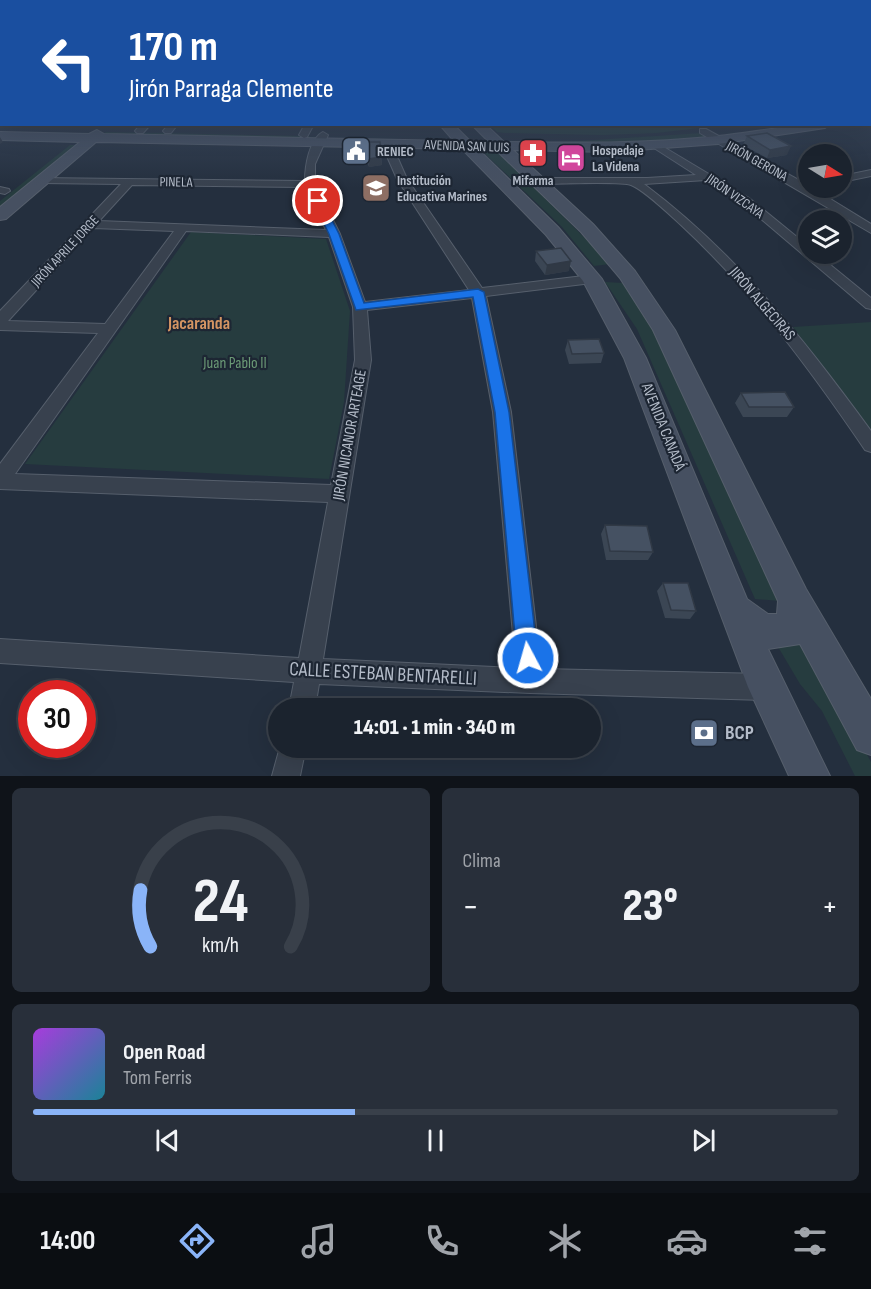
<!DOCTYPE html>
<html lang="es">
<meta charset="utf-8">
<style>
body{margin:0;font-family:"Sofia Sans Condensed",sans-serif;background:#282f3a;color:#f1f3f6;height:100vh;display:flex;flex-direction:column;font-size:22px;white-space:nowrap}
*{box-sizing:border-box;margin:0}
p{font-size:20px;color:#a0a4aa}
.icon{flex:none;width:33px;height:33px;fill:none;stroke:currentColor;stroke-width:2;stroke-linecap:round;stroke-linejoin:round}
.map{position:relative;height:776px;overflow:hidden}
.panel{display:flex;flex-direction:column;gap:12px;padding:12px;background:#0f1319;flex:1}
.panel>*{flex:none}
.banner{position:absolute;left:0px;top:0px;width:872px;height:126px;box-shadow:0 6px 24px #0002,0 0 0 2px #39404a;background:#1a4fa0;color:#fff;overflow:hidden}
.needle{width:39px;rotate:101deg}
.tools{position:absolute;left:798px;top:144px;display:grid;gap:12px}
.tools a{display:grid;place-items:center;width:54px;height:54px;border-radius:50%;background:#1b232e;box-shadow:0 6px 24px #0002,0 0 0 2px #39404a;font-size:30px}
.speed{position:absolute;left:18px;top:680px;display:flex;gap:12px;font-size:30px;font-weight:700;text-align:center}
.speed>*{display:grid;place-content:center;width:78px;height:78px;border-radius:50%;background:#1b232e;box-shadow:0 6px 24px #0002,0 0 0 2px #39404a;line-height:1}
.speed .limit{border:9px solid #d22;background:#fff;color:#111}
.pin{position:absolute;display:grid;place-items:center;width:51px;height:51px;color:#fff;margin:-26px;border:3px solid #fff;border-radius:50%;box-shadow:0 2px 6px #0007}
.me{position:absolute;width:66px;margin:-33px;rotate:354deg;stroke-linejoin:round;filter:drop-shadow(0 0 4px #0008)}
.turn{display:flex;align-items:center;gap:21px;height:126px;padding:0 30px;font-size:27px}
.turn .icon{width:78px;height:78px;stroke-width:2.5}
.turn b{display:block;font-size:42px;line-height:51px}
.big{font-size:45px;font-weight:800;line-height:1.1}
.panel .widget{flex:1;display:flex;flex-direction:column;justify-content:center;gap:9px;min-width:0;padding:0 21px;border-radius:9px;background:#282f3a}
.panel .dial{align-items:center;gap:0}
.dial svg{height:156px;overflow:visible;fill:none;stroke:#39404a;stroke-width:7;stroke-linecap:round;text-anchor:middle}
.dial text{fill:#f1f3f6;stroke:none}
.song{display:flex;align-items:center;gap:18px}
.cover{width:72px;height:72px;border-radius:9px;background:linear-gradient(135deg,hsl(280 70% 55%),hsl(190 70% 35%))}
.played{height:6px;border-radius:3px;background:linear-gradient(90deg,#8ab4f8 40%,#39404a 40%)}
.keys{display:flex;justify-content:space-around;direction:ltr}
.heat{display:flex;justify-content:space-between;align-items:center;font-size:33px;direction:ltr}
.panel .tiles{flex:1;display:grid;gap:12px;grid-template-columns:1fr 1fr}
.widget:last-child{grid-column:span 2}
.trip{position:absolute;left:268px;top:698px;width:333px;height:60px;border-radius:30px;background:#1b232e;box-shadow:0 6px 24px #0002,0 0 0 2px #39404a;font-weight:800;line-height:60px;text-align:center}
.tabs{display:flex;height:96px;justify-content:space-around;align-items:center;background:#0b0e12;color:#a0a4aa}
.tabs .icon{width:42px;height:42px}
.tabs .on{color:#8ab4f8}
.tabs b{font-size:27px;color:#f1f3f6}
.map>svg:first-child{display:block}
</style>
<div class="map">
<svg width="871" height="776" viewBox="0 0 871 776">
<rect width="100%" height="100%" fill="#242f3e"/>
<path fill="#263c3f" d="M 490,125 L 724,125 L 657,133 L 602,135 L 504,133 L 497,132 Z
M 106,132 L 310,136 L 307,140 L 102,136 Z
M 702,133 L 712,139 L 654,144 L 518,146 L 512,142 L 548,143 Z
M 70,145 L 76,145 L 0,208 L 0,201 Z
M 482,151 L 497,151 L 611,264 L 594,266 L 562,227 Z
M 191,232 L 326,239 L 350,311 L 344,402 L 329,479 L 25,464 Z
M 605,282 L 623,283 L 657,336 L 780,601 L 755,599 L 637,329 Z
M 871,322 L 871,434 L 793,327 Z
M 774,640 L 806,641 L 871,762 L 871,776 L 855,776 L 822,711 L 800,684 Z"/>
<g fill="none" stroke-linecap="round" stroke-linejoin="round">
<g stroke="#565f6c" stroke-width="2">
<path id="street" d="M 141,124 L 151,124 L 143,133 L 137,133 L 135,131 Z
M 169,124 L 178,124 L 171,133 L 165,133 L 163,131 Z
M 305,124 L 314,124 L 307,137 L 304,138 L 299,135 Z
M 700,129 L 706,129 L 806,184 L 871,224 L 871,233 L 700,133 Z
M 323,132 L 328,135 L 315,164 L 315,184 L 340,234 L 365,302 L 469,290 L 397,179 L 386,154 L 388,144 L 393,141 L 398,144 L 396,154 L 407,179 L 482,288 L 592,275 L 599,279 L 592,283 L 486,296 L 511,412 L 541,669 L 766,674 L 775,678 L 779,687 L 775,696 L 766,700 L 530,693 L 319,684 L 315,708 L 289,708 L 294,682 L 0,663 L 0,639 L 299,658 L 328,502 L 0,489 L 0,464 L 98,333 L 0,330 L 0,311 L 121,184 L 42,183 L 38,182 L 38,178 L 305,181 C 305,167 309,139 323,132 ZM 132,185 L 306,187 L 326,230 L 99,221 ZM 93,228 L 174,231 L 105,324 L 8,321 ZM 186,231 L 329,237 L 353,307 L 355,360 L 331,485 L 15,474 ZM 472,298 L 493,412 L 516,668 L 323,659 L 371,360 L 367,310 Z
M 657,143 L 749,198 L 808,246 L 808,254 L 817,254 L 871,298 L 871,309 L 866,308 L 741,202 L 706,180 L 644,184 C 735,252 805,340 871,431 L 871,452 L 865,450 C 810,369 753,292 681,225 C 670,215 644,190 631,185 C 622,181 552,184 536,184 L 531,181 L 536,178 L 647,178 L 696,175 L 654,148 L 654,144 Z
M 871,170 L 871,176 L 842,182 L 842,176 Z
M 0,187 L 9,189 L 10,191 L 5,194 L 0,193 Z
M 280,747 L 306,747 L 300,776 L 272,776 Z"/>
</g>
<g stroke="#565f6c" stroke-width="2">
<path id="secondary" d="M 0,105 L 2,105 L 2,113 L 0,113 Z
M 870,114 L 871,114 L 871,122 L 870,122 Z
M 439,124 L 453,124 L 470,141 L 488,141 L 471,124 L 485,124 L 504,142 C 575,143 646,144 718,136 C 756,132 792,124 831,124 L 825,128 L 718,144 L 610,152 L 513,150 L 593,224 L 635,271 L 675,330 L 806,589 L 871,699 L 871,755 L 857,750 L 800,644 L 768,649 L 830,776 L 789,776 L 748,687 L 624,358 L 583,281 L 546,235 L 462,149 L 96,142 L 6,219 L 0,220 L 0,207 L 80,142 L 0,140 L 0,132 L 89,134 L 97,130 L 104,134 L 454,141 ZM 479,150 L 496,150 L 581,232 L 620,278 L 653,330 L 778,601 L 777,614 L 768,614 L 747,599 L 646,358 L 602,279 L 558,227 Z"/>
</g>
<use href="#street" fill="#38414e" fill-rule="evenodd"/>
<use href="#secondary" fill="#465061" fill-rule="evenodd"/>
</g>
<path fill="#3b4654" d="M 747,136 L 787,155 L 767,158 L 743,145 Z
M 361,142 L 380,142 L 382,165 L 369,167 L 361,149 Z
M 536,251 L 569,271 L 545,275 L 535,261 Z
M 568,340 L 604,353 L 601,363 L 569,364 L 565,350 Z
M 741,393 L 794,407 L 787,417 L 743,417 L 735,403 Z
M 605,525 L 653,552 L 648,560 L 606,560 L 601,534 Z
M 663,583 L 696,611 L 690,619 L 665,618 L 657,591 Z"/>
<path fill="#303945" d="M 0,137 L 3,142 L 0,144 Z
M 791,146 L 787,155 L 767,158 L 770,150 Z
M 381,157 L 382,165 L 369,167 L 368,159 Z
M 571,261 L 569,271 L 545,275 L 547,265 Z"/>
<path fill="#455162" stroke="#303945" stroke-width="1.5" d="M 767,133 L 791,146 L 770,150 L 747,136 Z
M 361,142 L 380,142 L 381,157 L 368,159 Z
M 561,248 L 571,261 L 547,265 L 536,251 Z
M 599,339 L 604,353 L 572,354 L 568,340 Z
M 785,392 L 794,407 L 749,407 L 741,393 Z
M 605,525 L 647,526 L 653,552 L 610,551 Z
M 663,583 L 688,583 L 696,611 L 671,610 Z"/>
<linearGradient id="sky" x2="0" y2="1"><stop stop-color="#141a22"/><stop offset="0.42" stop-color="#3f4d63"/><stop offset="1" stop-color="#3f4d63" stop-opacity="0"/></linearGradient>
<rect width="871" height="188" fill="url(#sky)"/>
<path fill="#1a73e8" stroke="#114b97" stroke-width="1.5" d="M 318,198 L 322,201 L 339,234 L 364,303 L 478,289 L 484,292 L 509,412 L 538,658 L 535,665 L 528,668 L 520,665 L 517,658 L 495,412 L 473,297 L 356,310 L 329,234 L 313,201 Z"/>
<defs>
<g id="civic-square" transform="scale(1.5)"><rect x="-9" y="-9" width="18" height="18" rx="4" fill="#5c6f8a" stroke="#1d2633"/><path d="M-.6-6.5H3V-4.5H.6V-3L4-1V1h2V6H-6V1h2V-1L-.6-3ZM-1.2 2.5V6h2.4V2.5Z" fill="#fff"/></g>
<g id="pharmacy-square" transform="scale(1.5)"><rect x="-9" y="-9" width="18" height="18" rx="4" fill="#e0444e" stroke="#1d2633"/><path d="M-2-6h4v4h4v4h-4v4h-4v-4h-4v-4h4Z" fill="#fff"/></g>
<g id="hotel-square" transform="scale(1.5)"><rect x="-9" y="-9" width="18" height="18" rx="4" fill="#d1479c" stroke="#1d2633"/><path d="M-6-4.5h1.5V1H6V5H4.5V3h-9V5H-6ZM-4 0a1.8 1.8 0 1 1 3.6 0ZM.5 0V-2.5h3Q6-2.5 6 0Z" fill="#fff"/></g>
<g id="school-square" transform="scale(1.5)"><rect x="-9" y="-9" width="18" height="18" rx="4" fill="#8d6e63" stroke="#1d2633"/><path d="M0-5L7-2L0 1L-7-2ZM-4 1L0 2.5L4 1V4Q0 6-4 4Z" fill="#fff"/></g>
<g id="bank-square" transform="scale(1.5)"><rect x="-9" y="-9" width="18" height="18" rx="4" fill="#5c6f8a" stroke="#1d2633"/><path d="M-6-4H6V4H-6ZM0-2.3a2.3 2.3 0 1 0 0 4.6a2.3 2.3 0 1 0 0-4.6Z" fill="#fff"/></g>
</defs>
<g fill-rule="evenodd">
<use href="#civic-square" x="356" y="151"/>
<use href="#pharmacy-square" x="533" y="153"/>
<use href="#hotel-square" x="571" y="158"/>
<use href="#school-square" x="376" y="188"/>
<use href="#bank-square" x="704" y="733"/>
</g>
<g text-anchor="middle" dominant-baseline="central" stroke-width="4.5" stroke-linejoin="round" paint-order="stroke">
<g font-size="14" fill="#b4bcc9" stroke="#1d2633">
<text transform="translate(467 146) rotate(2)">AVENIDA SAN LUIS</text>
<text transform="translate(757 161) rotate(29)">JIRÓN GERONA</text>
<text transform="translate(176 182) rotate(1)">PINELA</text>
<text transform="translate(735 196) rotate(35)">JIRÓN VIZCAYA</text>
<text transform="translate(65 251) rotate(-47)">JIRÓN APRILE JORGE</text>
</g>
<g font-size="14" font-weight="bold" fill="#b4bcc9" stroke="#1d2633" text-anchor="start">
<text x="592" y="150">Hospedaje<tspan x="592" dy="16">La Videna</tspan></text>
<text x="377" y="151">RENIEC</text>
<text x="397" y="180">Institución<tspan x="397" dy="16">Educativa Marines</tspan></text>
<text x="533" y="180" text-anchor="middle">Mifarma</text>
</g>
<g font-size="16" fill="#b4bcc9" stroke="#1d2633">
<text transform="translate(762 304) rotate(49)">JIRÓN ALGECIRAS</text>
<text transform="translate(663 427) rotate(68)">AVENIDA CANADÁ</text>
<text transform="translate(350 435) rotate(-80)">JIRÓN NICANOR ARTEAGE</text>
</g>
<g font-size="16" fill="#6b9a76" stroke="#1d2633">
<text x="235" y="363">Juan Pablo II</text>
</g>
<g font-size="18" font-weight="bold" fill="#d59563" stroke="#1d2633">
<text x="199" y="323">Jacaranda</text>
</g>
<g font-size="20" fill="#b4bcc9" stroke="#1d2633">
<text transform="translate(383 674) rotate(3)">CALLE ESTEBAN BENTARELLI</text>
</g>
<g font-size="20" font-weight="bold" fill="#b4bcc9" stroke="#1d2633" text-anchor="start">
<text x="725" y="733">BCP</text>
</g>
</g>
</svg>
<div class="tools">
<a><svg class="needle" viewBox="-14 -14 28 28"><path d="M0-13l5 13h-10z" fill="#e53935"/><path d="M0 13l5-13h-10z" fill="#a0a4aa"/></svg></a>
<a><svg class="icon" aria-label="layers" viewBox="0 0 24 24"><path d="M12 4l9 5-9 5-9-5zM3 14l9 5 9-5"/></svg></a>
</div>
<div class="speed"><div class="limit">30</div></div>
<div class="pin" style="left:318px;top:201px;background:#d93025"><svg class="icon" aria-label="arrive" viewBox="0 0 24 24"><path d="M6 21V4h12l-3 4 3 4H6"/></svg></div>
<svg class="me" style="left:528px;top:658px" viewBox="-20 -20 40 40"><circle r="17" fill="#1a73e8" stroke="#fff" stroke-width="3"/><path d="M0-11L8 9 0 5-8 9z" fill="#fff"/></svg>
<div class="trip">14:01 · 1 min · 340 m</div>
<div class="banner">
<div class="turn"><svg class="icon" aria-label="left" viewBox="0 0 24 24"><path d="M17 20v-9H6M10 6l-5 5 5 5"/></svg><div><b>170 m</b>Jirón Parraga Clemente</div></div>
</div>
</div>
<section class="panel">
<div class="tiles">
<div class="widget dial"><svg viewBox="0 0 100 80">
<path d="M14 69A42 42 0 1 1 86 69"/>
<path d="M14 69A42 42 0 0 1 9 40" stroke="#8ab4f8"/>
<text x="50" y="56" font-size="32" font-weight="700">24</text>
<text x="50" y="72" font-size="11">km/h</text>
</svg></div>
<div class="widget"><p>Clima</p>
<div class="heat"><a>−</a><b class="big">23°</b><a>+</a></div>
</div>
<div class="widget">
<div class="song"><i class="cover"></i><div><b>Open Road</b><p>Tom Ferris</p></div></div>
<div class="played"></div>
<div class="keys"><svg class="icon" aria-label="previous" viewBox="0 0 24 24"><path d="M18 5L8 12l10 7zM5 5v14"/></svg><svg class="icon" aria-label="pause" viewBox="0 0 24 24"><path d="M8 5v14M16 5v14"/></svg><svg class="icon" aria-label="next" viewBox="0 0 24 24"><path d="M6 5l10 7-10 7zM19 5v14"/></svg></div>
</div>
</div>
</section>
<nav class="tabs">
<b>14:00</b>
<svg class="icon on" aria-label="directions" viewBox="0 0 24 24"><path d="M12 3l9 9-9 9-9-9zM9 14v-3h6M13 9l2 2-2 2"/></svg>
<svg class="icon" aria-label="music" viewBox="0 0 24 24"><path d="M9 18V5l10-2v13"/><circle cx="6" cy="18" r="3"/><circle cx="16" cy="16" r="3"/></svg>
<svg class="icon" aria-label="phone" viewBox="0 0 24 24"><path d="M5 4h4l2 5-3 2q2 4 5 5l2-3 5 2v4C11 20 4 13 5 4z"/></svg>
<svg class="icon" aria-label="climate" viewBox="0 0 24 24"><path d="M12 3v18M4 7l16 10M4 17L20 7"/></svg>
<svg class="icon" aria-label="car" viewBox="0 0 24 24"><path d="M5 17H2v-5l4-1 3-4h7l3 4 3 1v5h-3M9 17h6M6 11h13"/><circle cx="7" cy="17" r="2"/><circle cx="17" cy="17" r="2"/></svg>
<svg class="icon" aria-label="filters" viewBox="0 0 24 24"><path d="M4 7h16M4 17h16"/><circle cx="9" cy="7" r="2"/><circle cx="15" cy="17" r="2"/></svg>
</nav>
